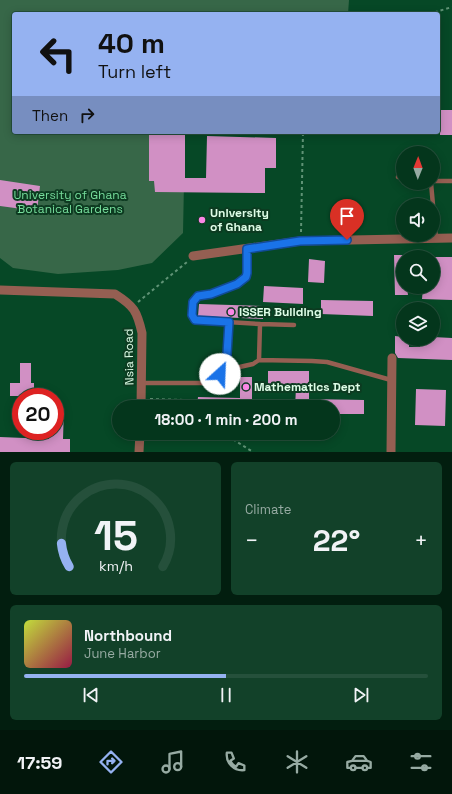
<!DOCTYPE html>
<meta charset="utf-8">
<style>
body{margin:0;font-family:"Space Grotesk",sans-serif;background:#124129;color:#f1f3f6;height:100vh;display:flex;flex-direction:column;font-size:15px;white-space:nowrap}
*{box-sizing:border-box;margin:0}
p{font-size:13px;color:#97aba3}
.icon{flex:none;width:22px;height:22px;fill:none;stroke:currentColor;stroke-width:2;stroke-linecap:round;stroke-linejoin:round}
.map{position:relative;height:452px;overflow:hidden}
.details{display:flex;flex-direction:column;gap:10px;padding:10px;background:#021e0f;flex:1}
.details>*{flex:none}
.top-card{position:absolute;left:12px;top:12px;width:428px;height:122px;border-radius:4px;box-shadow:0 2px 10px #0003,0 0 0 1px #25503b;background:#95b2f1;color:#111;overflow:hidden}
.needle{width:26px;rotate:1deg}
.buttons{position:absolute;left:396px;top:146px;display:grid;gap:8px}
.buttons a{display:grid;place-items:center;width:44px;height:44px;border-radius:50%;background:#04361c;box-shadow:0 2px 10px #0003,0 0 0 1px #25503b;font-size:20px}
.speed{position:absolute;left:12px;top:388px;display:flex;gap:8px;font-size:20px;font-weight:700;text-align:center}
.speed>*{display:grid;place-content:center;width:52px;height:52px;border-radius:50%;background:#04361c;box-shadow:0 2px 10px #0003,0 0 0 1px #25503b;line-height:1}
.speed .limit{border:6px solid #d22;background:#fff;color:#111}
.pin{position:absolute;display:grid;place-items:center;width:34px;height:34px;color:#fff;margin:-41px -17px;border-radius:50% 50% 50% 0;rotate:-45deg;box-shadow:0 0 4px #0007}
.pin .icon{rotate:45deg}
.me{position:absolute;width:44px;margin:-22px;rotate:25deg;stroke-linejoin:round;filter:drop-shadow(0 0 3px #0008)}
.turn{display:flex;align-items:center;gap:14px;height:84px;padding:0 20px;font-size:18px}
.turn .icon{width:52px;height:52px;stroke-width:2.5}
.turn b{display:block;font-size:28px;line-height:34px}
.then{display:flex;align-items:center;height:38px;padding:0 20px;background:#0003;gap:8px;font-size:15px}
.big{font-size:30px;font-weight:700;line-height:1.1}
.details .card{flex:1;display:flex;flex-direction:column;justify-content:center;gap:6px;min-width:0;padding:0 14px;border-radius:6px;background:#124129}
.details .dial{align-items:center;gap:0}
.dial svg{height:104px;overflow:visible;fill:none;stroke:#25503b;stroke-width:7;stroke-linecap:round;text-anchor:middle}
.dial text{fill:#f1f3f6;stroke:none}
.song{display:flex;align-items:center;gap:12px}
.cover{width:48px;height:48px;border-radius:6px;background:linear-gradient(135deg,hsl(70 70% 55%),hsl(340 70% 35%))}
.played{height:4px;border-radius:2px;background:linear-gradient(90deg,#95b2f1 50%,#25503b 50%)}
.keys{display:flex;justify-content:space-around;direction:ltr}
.heat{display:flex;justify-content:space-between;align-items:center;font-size:22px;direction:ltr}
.details .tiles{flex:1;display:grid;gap:10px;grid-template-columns:1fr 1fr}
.card:last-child{grid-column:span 2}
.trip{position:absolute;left:112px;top:400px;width:228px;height:40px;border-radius:20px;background:#04361c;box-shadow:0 2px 10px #0003,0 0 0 1px #25503b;font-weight:700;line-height:40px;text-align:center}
.menu{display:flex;height:64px;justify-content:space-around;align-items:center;background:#02160b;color:#97aba3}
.menu .icon{width:28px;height:28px}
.menu .active{color:#95b2f1}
.menu b{font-size:18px;color:#f1f3f6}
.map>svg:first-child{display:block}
</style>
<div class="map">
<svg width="452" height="452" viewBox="0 0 452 452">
<rect width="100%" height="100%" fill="#064826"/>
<path fill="#376748" d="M 0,0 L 349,0 L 348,14 L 14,14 L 14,132 L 185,132 L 183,233 L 152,263 L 118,270 L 58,274 L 13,268 L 0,258 Z"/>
<path fill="#d190c4" d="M 438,110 L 452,110 L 452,135 L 440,135 L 440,130 L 438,130 Z
M 154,132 L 185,132 L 185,178 L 206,178 L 207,136 L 276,138 L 276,168 L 265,168 L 265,193 L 155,192 L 154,181 L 149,181 L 149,133 Z
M 0,180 L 40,186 L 37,211 L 0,206 Z
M 394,255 L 403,255 L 403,287 L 407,287 L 408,295 L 395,295 Z
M 433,257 L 452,257 L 452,300 L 422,299 L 423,287 L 433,287 Z
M 309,259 L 325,261 L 324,283 L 308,282 Z
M 264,286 L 303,288 L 303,304 L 263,302 Z
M 321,300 L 373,301 L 373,316 L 321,314 Z
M 199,304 L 263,306 L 263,319 L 198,316 Z
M 395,336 L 403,337 L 403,339 L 409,339 L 409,347 L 420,347 L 420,339 L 433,339 L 433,337 L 452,338 L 452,360 L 398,358 L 395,353 Z
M 20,363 L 31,363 L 31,383 L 34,383 L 34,396 L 10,396 L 10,383 L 20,383 Z
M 268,371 L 309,371 L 309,399 L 364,400 L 364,414 L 333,414 L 333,407 L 295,407 L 296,388 L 268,387 Z
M 240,377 L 252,377 L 252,407 L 197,407 L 198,397 L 240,398 Z
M 416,389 L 446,390 L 445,426 L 415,425 Z
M 55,408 L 64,408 L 63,439 L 70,439 L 70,452 L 0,452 L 0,437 L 49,439 L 49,431 L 55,431 Z"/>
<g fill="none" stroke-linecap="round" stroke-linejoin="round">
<path stroke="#609376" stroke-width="2" stroke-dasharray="3 3" stroke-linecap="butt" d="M 429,14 L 452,7
M 301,232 L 303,132
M 138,302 L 187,262
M 150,399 L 185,400 L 191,407
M 223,433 L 253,452"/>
<path stroke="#955f52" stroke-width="4.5" d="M 398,177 L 403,178
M 433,181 L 452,181
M 431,183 L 433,205
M 433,207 L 436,238
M 247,249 L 247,273 L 246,277 L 237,284 L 211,293 L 198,296 L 193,302 L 192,315 L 195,320 L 260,324
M 259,360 L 260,324 L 294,325
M 226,370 L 229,322
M 142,383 L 202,383 L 226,370 L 253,364 L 259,360 L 312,361 L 327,362 L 391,380"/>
<path stroke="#955f52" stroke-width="9" d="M 193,256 L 300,241 L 452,238
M 0,290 L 115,294 C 134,306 137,311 142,333 L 141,407
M 139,452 L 140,433
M 391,452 L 392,358"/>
</g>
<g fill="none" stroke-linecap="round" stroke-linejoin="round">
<g stroke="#114b97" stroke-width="10">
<path id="route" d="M 220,374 L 226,370 L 229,322 L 195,320 L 192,315 L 193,302 L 198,296 L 211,294 L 237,284 L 246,277 L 247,273 L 247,249 L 300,241 L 347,240"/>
</g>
<use href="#route" stroke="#1a73e8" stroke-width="7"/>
</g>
<g fill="#fb87e6" stroke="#0d3b21" stroke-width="1.5">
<circle cx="202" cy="220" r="4"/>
<circle cx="231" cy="312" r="4"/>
<circle cx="246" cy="387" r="4"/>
</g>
<g text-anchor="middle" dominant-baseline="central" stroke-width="4" stroke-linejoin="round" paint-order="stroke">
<g font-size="12" fill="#76dc9b" stroke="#0d3b21">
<text x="70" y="195">University of Ghana<tspan x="70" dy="14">Botanical Gardens</tspan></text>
</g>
<g font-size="12" font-weight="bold" fill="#defde7" stroke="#0d3b21" text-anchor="start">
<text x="210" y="213">University<tspan x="210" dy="14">of Ghana</tspan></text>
<text x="239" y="312">ISSER Building</text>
<text x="254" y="387">Mathematics Dept</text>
</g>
<g font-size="12" fill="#defde7" stroke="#0d3b21">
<text transform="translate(129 357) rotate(-91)">Nsia Road</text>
</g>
</g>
</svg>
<div class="buttons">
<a><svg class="needle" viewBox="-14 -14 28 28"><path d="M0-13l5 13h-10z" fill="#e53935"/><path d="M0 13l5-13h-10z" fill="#97aba3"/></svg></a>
<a><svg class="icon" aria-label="sound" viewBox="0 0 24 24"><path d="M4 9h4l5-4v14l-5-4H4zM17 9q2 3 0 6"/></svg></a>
<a><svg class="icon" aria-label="search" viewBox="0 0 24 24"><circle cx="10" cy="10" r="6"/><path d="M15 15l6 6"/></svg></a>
<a><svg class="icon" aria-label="layers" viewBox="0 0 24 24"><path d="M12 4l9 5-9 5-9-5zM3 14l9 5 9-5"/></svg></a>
</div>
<div class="speed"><div class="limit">20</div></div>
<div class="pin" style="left:347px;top:240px;background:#d93025"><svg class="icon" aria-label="arrive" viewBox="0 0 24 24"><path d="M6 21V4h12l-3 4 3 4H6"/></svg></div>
<svg class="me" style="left:220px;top:374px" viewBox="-20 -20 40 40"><circle r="19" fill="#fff"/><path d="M0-13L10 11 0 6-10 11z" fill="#1a73e8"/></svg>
<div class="trip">18:00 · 1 min · 200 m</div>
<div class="top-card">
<div class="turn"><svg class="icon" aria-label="left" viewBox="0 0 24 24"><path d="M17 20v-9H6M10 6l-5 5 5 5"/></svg><div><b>40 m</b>Turn left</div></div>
<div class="then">Then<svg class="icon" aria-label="right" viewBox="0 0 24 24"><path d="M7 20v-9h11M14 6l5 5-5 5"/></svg></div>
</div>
</div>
<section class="details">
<div class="tiles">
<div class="card dial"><svg viewBox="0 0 100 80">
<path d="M14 69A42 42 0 1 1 86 69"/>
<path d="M14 69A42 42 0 0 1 8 51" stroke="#95b2f1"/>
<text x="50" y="56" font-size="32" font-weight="700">15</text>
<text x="50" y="72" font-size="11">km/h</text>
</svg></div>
<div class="card"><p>Climate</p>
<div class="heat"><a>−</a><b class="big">22°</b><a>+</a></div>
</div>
<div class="card">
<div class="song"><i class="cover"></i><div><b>Northbound</b><p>June Harbor</p></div></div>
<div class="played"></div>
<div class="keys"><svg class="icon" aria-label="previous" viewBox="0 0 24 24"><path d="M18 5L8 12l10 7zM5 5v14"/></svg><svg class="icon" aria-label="pause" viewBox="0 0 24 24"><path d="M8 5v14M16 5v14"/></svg><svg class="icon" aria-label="next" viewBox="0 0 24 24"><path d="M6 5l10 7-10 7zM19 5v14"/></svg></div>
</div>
</div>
</section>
<nav class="menu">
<b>17:59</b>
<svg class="icon active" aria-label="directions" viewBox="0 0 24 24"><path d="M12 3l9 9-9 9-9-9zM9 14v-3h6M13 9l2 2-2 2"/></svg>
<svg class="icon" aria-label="music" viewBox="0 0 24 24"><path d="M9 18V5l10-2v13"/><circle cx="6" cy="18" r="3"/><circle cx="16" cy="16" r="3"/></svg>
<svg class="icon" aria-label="phone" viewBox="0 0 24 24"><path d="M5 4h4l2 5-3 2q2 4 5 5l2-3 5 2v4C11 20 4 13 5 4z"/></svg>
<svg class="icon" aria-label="climate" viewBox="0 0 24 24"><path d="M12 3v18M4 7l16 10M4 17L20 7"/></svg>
<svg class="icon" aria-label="car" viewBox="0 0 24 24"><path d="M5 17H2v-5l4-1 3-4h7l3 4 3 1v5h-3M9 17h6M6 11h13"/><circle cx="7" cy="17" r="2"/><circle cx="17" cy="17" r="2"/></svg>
<svg class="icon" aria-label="filters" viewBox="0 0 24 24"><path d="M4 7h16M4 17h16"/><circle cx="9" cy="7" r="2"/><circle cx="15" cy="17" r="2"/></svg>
</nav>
